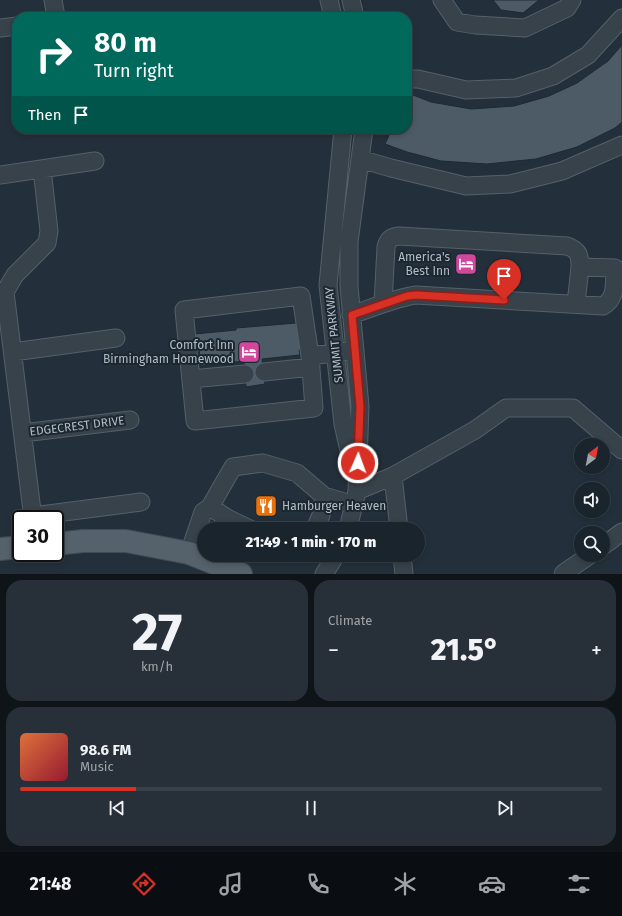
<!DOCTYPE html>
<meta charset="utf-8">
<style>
body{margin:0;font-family:"Fira Sans",sans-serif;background:#273038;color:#f1f3f6;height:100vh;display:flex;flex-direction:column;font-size:15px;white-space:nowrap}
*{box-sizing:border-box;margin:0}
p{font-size:13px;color:#9fa4a9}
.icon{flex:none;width:22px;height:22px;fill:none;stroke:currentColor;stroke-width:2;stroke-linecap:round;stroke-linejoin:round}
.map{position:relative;height:574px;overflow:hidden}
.sheet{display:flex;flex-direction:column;gap:6px;padding:6px;background:#0e1418;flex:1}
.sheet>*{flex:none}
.banner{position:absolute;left:12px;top:12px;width:400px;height:122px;border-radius:16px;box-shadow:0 2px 6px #0003,0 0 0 1px #384148;background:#00695c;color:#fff;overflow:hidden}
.needle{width:26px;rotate:32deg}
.controls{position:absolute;left:574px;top:438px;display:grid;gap:8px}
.controls a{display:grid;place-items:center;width:36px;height:36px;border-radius:50%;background:#1a242c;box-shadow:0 2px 6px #0003,0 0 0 1px #384148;font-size:20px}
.speed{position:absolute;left:12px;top:510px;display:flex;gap:8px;font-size:20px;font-weight:700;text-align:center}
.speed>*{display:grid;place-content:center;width:52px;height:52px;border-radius:50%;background:#1a242c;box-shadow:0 2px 6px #0003,0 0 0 1px #384148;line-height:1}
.speed .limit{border:2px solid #111;border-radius:6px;background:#fff;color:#111}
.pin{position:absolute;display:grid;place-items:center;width:34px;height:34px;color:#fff;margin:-41px -17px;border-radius:50% 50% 50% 0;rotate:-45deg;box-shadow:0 0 4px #0007}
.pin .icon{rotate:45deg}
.me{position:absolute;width:44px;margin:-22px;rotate:2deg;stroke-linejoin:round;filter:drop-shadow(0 0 3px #0008)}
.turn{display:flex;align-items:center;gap:14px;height:84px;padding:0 16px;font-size:18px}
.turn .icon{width:52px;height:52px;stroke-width:2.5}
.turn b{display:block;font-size:28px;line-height:34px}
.then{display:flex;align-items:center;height:38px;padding:0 16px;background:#0003;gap:8px;font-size:15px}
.big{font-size:30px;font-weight:800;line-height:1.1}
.sheet .widget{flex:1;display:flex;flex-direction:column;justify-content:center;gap:6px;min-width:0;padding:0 14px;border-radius:16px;background:#273038}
.sheet .dial{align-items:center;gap:0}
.dial b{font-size:52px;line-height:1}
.song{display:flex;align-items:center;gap:12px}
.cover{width:48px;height:48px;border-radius:6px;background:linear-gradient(135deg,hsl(20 70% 55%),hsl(350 70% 35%))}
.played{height:4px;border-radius:2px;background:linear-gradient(90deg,#d93025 20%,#384148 20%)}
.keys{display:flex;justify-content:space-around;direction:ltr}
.heat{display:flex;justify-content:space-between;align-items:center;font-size:22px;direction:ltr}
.sheet .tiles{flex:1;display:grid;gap:6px;grid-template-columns:1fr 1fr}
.widget:last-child{grid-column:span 2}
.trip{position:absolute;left:197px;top:522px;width:228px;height:40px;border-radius:20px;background:#1a242c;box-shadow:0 2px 6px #0003,0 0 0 1px #384148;font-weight:800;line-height:40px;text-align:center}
.tabs{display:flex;height:64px;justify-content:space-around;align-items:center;background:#0a0e12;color:#9fa4a9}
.tabs .icon{width:28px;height:28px}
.tabs .current{color:#d93025}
.tabs b{font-size:18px;color:#f1f3f6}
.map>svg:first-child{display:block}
</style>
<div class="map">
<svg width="622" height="574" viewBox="0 0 622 574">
<rect width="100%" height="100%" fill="#23303b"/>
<path fill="#4c5b66" stroke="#1e2932" d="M 493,0 L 539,0 L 523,13 L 501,10 Z
M 622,45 L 622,122 L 615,128 L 577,147 L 536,159 L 487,164 L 441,161 L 407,152 L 385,144 L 392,129 L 407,129 L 408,93 L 431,102 L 471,109 L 514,106 L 549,96 L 577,83 L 608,61 Z
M 296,323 L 297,326 L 301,326 L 304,349 L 299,350 L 300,355 L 262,359 L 265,384 L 246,387 L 244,361 L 201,366 L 199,350 L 197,349 L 195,334 L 236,330 L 236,328 Z"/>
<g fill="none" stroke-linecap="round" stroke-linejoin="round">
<g stroke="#556069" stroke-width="19">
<path id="minor" d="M 53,0 L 56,17
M 329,0 L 333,17
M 351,0 L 355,17
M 442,0 L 457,22 L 475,25 L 525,28 L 567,8 L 572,0
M 0,28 L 17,26
M 407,79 L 418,79 L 466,90 L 516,88 L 553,76 L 588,55 L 622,18
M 343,129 L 328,285 L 343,424 L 352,464
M 360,159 L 391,168 L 466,186 L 510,184 L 562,171 L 622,145
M 0,175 L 95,161
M 576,304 L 580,267
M 351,315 C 373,308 394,298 416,295 L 603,306 C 617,298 614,283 615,268 L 580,267 C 580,256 579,250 567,246 L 399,236 C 391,237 388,239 386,247 L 383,304
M 13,352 L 116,338
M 310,356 L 314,408 L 195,421 L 184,310 L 301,296 L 310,356 L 355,350
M 264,372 L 311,367
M 191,379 L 245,374
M 23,433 L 130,420
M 393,476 L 475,430 L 506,408 L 573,408 L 622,450
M 357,491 L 393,476 L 399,529
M 210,507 L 233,467 L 263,463 L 297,473 L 324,496
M 33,516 L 141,502
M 33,519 L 5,292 L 15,275 L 47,243 L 49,231 L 42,169
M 315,529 L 321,515 L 324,496 L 354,505
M 348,529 L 357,491 L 360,406 L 349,286 L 349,242 L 364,129
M 603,546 L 622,532
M 189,553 L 203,512 L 210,507 L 229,519 L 250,529
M 402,555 L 404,574
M 324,574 L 336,555
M 563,574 L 565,572 L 590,555"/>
</g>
<g stroke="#404b54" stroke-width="24">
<path id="major" d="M 55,544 L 83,541 L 126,541 L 189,553 L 241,574
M 0,549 L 21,547"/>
</g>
<use href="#minor" stroke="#37424b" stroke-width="17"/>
<use href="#major" stroke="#55616b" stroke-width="22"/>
</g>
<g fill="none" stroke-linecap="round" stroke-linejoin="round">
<g stroke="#8d1f18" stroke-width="10">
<path id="route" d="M 358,463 L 360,406 L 352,315 L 407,296 L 416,295 L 504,300"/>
</g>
<use href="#route" stroke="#d93025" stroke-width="7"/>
</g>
<defs>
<g id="hotel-square" transform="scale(1.15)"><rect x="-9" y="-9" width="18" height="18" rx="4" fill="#d1479c" stroke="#1c2730"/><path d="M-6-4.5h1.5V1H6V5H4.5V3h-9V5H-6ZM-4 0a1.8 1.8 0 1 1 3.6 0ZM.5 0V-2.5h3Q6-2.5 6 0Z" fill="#fff"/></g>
<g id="restaurant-square" transform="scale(1.15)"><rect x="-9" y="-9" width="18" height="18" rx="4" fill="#e8710a" stroke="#1c2730"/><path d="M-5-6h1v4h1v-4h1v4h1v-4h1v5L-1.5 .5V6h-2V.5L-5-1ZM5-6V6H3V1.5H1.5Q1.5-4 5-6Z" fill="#fff"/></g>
</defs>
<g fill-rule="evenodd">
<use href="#hotel-square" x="466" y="264"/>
<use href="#hotel-square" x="249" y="352"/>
<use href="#restaurant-square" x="266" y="506"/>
</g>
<g text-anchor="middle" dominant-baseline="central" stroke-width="4" stroke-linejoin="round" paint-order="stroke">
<g font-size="12" fill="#b2bdc7" stroke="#1c2730" text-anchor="end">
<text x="450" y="257">America's<tspan x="450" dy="14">Best Inn</tspan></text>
<text x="234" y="345">Comfort Inn<tspan x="234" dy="14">Birmingham Homewood</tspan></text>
<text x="282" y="506" text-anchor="start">Hamburger Heaven</text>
</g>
<g font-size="12" fill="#b2bdc7" stroke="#1c2730">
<text transform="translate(334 335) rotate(-96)">SUMMIT PARKWAY</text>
<text transform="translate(77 426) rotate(-7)">EDGECREST DRIVE</text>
</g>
</g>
</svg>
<div class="controls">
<a><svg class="needle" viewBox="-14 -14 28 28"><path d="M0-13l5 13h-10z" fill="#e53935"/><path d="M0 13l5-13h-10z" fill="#9fa4a9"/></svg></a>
<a><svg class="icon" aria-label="sound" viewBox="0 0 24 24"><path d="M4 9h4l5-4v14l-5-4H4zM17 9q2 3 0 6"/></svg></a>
<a><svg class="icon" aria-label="search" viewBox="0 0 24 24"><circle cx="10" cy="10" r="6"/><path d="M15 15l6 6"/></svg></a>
</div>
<div class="speed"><div class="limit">30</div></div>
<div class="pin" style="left:504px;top:300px;background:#d93025"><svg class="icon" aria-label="arrive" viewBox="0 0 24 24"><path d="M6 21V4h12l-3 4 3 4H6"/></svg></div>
<svg class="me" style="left:358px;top:463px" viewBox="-20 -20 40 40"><circle r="17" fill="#d93025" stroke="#fff" stroke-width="3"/><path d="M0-11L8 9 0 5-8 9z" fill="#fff"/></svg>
<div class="trip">21:49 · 1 min · 170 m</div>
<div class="banner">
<div class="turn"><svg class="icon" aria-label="right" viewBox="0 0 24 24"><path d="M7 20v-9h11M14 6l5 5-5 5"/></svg><div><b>80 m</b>Turn right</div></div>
<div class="then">Then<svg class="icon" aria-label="arrive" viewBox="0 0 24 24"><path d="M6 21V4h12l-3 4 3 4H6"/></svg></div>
</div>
</div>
<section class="sheet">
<div class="tiles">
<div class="widget dial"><b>27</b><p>km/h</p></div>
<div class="widget"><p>Climate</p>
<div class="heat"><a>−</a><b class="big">21.5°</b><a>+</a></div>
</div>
<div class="widget">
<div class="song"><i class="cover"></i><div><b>98.6 FM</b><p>Music</p></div></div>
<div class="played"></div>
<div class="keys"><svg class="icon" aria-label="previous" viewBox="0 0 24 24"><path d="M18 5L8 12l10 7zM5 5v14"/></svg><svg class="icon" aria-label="pause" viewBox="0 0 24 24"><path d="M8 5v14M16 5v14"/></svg><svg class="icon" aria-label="next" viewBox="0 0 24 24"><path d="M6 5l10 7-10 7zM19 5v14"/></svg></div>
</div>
</div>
</section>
<nav class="tabs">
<b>21:48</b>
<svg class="icon current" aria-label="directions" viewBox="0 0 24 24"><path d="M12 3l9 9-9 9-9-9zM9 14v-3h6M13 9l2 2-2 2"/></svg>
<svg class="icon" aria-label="music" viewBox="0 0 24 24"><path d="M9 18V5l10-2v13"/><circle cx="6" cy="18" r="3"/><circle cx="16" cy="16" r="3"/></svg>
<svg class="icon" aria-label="phone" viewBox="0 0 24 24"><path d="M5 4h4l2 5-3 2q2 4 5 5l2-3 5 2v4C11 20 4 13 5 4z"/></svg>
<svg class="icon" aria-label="climate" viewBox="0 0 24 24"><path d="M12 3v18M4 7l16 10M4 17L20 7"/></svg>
<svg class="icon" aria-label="car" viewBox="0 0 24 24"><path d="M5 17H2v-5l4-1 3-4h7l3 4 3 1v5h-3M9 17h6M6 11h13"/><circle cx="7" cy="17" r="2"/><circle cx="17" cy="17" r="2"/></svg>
<svg class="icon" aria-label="filters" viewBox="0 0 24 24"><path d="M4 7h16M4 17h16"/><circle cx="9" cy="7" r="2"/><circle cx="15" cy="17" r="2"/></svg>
</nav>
